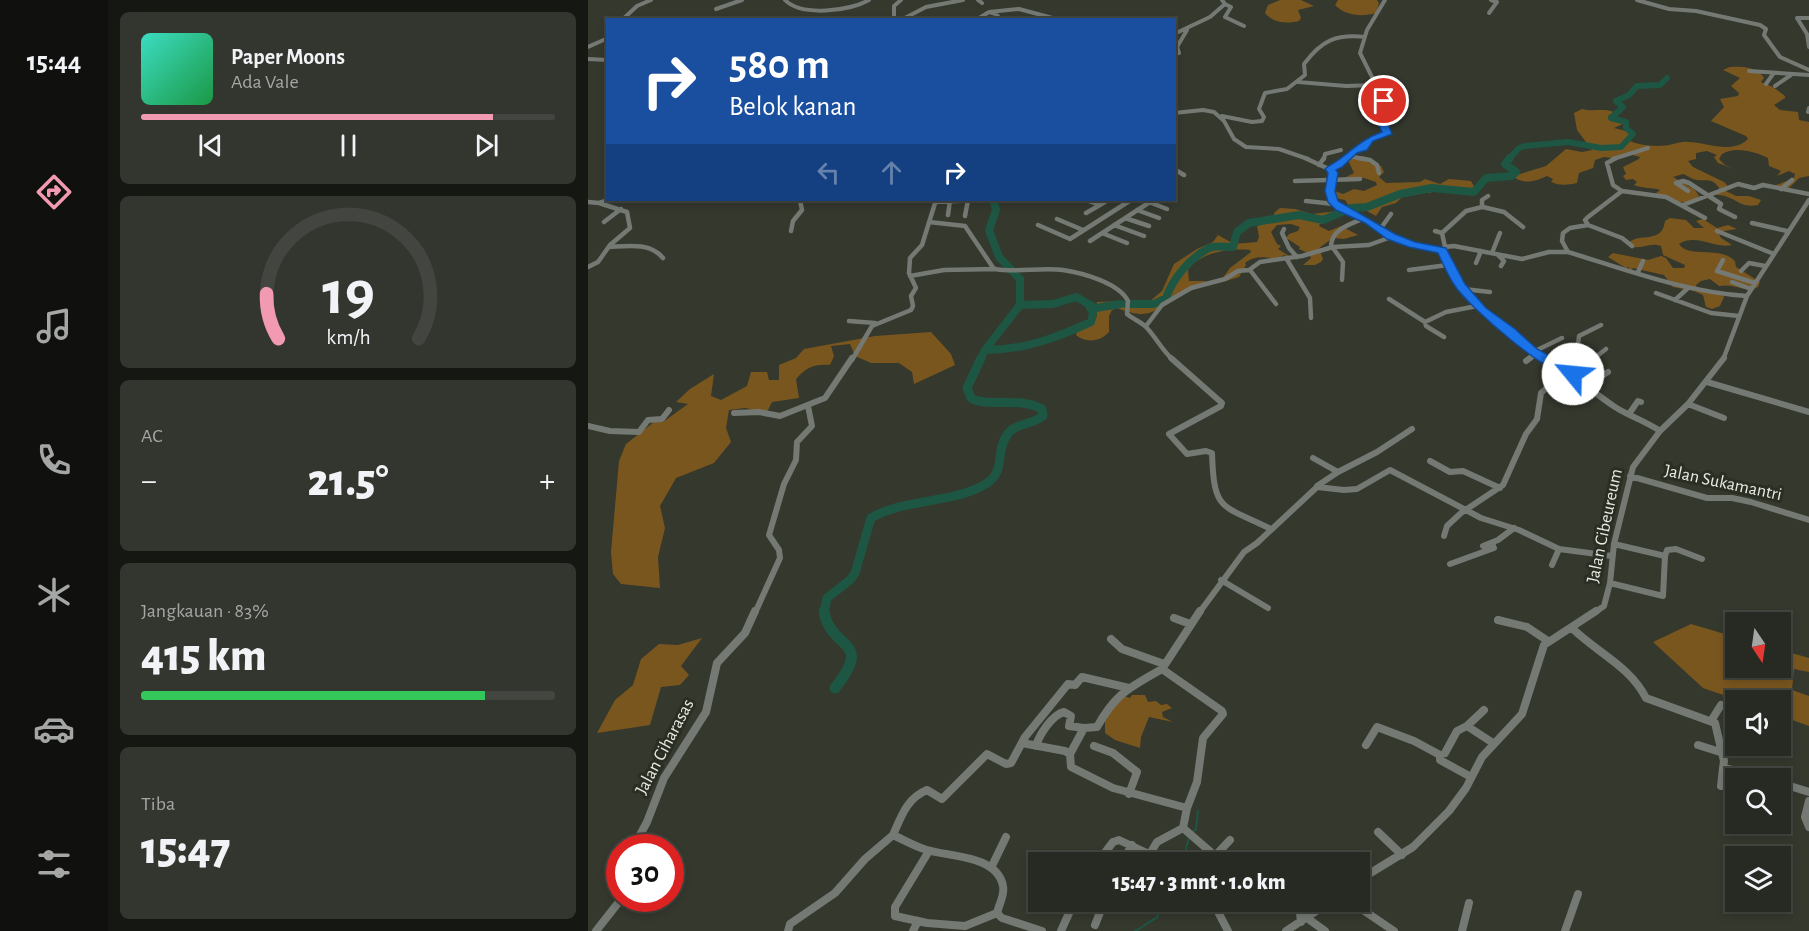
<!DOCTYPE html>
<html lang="id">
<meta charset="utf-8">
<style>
body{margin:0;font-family:"Alegreya Sans",sans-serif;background:#33362f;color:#f1f3f6;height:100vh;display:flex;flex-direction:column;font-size:22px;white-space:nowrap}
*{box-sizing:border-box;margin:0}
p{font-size:20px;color:#a4a7a5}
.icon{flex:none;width:33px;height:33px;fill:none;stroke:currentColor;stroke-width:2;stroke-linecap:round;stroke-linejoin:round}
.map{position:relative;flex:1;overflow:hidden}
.sheet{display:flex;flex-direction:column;gap:12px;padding:12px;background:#151713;width:480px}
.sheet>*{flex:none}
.banner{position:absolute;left:18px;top:18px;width:570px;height:183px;border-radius:0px;box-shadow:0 3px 9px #0003,0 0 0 2px #434640;background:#1a4fa0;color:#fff;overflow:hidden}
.needle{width:39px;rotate:167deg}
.fabs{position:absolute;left:1137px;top:612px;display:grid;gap:12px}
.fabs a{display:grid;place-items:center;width:66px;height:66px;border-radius:0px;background:#272a22;box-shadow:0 3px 9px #0003,0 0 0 2px #434640;font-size:30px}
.speed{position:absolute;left:18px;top:834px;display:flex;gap:12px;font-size:30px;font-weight:700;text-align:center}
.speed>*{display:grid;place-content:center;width:78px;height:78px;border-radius:50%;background:#272a22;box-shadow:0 3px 9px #0003,0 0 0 2px #434640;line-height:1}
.speed .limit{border:9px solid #d22;background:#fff;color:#111}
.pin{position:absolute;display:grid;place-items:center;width:51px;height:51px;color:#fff;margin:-26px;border:3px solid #fff;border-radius:50%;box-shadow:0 2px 6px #0007}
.me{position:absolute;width:66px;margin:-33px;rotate:298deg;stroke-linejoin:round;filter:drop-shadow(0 0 4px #0008)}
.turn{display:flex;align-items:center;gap:21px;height:126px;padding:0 24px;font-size:27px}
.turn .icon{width:78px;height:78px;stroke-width:2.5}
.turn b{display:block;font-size:42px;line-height:51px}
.lanes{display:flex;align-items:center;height:57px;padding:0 24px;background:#0003;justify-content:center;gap:30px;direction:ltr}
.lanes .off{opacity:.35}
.big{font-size:45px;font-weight:800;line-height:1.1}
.sheet .tile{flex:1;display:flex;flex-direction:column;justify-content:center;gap:9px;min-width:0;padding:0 21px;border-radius:9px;background:#33362f}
.sheet .dial{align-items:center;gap:0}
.dial svg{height:156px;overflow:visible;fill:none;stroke:#434640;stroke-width:7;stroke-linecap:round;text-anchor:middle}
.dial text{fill:#f1f3f6;stroke:none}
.song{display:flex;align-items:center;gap:18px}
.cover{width:72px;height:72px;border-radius:9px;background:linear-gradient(135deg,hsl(170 70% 55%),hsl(140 70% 35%))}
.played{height:6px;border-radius:3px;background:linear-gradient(90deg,#f19ab1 85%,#434640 85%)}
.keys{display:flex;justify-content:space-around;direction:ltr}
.heat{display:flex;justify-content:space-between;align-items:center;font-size:33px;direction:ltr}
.charge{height:9px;border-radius:4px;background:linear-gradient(90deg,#34c759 83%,#434640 0)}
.trip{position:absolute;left:440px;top:852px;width:342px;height:60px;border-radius:0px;background:#272a22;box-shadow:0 3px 9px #0003,0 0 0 2px #434640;font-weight:800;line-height:60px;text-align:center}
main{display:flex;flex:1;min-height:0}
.menu{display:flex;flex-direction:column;width:108px;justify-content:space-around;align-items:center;background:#10110e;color:#a4a7a5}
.menu .icon{width:42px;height:42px}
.menu .current{color:#f19ab1}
.menu b{font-size:27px;color:#f1f3f6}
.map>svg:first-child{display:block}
</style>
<main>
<nav class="menu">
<b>15:44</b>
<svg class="icon current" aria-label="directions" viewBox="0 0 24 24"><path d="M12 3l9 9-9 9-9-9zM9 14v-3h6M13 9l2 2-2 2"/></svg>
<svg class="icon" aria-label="music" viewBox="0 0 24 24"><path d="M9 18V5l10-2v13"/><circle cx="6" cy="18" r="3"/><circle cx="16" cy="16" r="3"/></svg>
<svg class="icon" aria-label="phone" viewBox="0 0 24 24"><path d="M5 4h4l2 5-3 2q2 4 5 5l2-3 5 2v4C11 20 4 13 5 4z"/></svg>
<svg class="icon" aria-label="climate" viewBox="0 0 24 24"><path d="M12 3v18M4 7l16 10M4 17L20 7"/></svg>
<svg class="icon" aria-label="car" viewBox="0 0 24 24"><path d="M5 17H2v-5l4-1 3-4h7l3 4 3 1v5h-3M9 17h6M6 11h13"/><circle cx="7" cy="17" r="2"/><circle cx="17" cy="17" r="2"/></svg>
<svg class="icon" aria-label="filters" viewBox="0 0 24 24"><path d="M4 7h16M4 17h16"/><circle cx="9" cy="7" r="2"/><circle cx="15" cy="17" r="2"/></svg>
</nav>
<section class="sheet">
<div class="tile">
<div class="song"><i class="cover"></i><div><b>Paper Moons</b><p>Ada Vale</p></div></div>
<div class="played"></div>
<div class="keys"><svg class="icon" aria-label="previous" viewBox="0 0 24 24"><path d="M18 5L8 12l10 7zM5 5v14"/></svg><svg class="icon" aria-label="pause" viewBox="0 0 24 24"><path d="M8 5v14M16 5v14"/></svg><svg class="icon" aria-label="next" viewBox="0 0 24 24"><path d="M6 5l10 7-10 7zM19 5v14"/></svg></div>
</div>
<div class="tile dial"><svg viewBox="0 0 100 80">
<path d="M14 69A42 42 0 1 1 86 69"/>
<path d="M14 69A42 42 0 0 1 8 46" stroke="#f19ab1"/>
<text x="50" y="56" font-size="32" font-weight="700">19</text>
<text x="50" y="72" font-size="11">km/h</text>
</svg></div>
<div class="tile"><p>AC</p>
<div class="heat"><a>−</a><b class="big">21.5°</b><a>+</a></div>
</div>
<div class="tile"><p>Jangkauan · 83%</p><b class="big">415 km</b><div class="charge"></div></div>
<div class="tile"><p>Tiba</p><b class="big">15:47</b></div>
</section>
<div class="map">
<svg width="1221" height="931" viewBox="0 0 1221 931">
<rect width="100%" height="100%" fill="#34382d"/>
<path fill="#7a561f" d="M 692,0 L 713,0 L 726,6 L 710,10 L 713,18 L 711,21 C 699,24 685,23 677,13 L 680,5 Z
M 750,0 L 789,0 L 791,3 L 788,13 C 773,17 758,16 747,5 Z
M 1142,67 C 1154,66 1170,67 1176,78 L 1173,82 L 1185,87 L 1197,96 L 1197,98 L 1186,105 L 1192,110 L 1210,112 L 1211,120 L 1221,122 L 1221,176 L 1211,178 L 1201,188 L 1186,186 L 1206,178 L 1207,174 L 1201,171 L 1189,176 L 1193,171 L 1181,166 L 1180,158 C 1167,151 1146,146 1134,154 L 1131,159 L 1137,165 L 1149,170 L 1130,163 L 1126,157 L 1129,155 L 1119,151 L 1108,153 L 1108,159 L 1100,161 L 1105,167 L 1136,182 L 1139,185 L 1138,191 L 1148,196 L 1161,196 L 1173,200 L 1170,205 C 1150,209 1147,195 1129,195 L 1132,190 C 1126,177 1118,181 1109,180 C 1103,179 1101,176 1095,174 L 1085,177 L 1107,190 L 1111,196 C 1097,208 1083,200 1067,194 L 1072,190 C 1064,187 1055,189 1046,185 L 1049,182 L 1045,179 L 1038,180 L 1035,176 L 1038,174 L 1035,167 L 1051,159 L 1052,157 L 1037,153 L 1031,159 L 1016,157 L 1007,160 L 1005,168 L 991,173 L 989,183 C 980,185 972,186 963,182 L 965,179 L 959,176 C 949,181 936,185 926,177 L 929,175 L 958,166 L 978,149 L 994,152 L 1004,150 L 989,130 L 986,113 L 994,109 C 1005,112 1016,108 1026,112 L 1020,116 L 1021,119 L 1037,123 L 1026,128 L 1042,132 L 1039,139 C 1048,146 1070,147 1081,145 C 1087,144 1093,141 1100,142 C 1118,142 1144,155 1160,139 L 1158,136 L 1123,121 L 1136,107 L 1132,99 L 1150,96 L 1151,93 L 1143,86 L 1152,78 L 1135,70 Z
M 762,156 L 793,166 L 796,172 L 791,177 L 798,183 L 832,182 L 837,179 L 852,184 L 861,179 L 883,181 L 888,190 L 883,193 L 872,194 L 847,190 L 842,193 L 818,193 L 808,203 L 794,207 L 788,216 L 777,210 L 763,209 L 757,200 L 747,198 L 749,197 L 743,196 L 747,194 L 741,194 L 747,191 L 755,194 L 766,189 L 776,191 L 789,185 L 788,182 L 776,178 L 756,178 L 766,173 L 760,160 Z
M 692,208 L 707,209 L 724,214 L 750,211 L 752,212 L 747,218 L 732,224 L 731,226 L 741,231 L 753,226 L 770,235 L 756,239 L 745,238 L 731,248 L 735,259 L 733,262 L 727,265 L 715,265 L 723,258 L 720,253 L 711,249 L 712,247 L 698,238 L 701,234 L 710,231 L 712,227 L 703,224 L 689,225 L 683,232 L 689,244 L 693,246 L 690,249 L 704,258 L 696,255 L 689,259 C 677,257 667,255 657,263 L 658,265 L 651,277 L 638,281 L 634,279 L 642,268 L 663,252 L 662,250 C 642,248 612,252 600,270 L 601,281 L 617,281 L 619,283 C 611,288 601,291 593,295 C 565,311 562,321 529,308 L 524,310 L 521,316 L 521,332 C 513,341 499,344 488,335 L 489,332 L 506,322 L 509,316 L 507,310 L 509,302 L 539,301 L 537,304 L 548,307 L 565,304 L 562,301 L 574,291 L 586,264 L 609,249 L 625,242 L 630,235 L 646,244 L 669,242 L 671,237 L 669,226 L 683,220 L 687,212 Z
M 1082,218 L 1098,220 L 1106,228 L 1116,228 L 1108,221 L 1115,219 L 1129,228 L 1140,225 L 1149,229 L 1130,232 L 1133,238 L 1144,245 C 1125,249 1109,233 1091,244 C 1101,259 1131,245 1147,261 L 1148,267 L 1172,282 L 1170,287 C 1159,294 1148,283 1131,286 L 1122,279 L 1113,281 L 1108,285 L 1109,288 L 1134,294 L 1136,297 L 1132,306 L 1124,309 L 1118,307 L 1115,295 L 1106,291 L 1085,287 L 1076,275 L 1045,268 L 1043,270 L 1040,267 L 1038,268 L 1020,257 L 1025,253 L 1060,260 L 1073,256 L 1078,258 L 1085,268 L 1096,268 L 1097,265 L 1075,255 L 1073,246 C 1062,242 1055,249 1044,247 L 1040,243 C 1051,232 1074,245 1077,221 Z
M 343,332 L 363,354 L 367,365 L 326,384 L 324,372 L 311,363 L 283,363 L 267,356 L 262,344 L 243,346 L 246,356 L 242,365 C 226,364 219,367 208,379 L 211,398 L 184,402 L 179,412 L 157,408 L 141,410 L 138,428 L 143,442 L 126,463 L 88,478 L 72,506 L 77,528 L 70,557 L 72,588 L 33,584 L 25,574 L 23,552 L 31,461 L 38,444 L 66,422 L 75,422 L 100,404 L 88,402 L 102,389 L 126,374 L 123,396 L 133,400 L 159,386 L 163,372 L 179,372 L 181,380 L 191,380 L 191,365 L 208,358 L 216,349 L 287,336 Z
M 1103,624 L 1147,637 L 1148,668 L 1192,668 L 1193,650 L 1221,658 L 1221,672 L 1206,669 L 1204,690 L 1221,696 L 1221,726 L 1193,716 L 1192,700 L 1150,700 L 1115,688 L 1065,642 Z
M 114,638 L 93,666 L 101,675 L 92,685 L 73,687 L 62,725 L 9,733 L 27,700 L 45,685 L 53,659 L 71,644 L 90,645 Z
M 533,695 L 542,698 L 544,695 L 557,695 L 560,702 L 568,701 L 573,705 L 579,704 L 584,708 L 574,712 L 575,717 L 585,722 L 561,717 L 553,737 L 552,748 L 527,740 L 517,733 L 517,716 Z"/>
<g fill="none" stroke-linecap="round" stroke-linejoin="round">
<path stroke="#1e5644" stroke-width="2" d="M 604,832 L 608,829 L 610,811
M 594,862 L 601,838
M 547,931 C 556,927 560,921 569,918 L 573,902"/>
<path stroke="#1e5644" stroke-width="6" d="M 921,159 L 931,148 L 937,146 L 980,142 L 1013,148 L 1033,147 L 1045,134 L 1038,128 L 1038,122 L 1023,118 L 1035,107 L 1028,101 L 1041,95 L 1049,86 L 1072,85 L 1079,78"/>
<path stroke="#1e5644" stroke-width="8" d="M 538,304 L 566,304 L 578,298 C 585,278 602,258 621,248 C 627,245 638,247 645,247 L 649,232 L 661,223 L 711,215 L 735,220 L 763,208 L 779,207 L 812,194 L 844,188 L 886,192 L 898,178 L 924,176 L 928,172 L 917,164 L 922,158
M 432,305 L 465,304 L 488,297 L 508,308 L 532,304
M 397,350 C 436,350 468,338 503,322 L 505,313 L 500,304
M 392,360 L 397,350 L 432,305 L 432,279 L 411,257 L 401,230 L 408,210 L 405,200"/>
<path stroke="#1e5644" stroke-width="9" d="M 236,613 L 239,598 L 262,580 L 267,573 L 283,518 C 314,499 360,504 394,486 C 420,473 406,453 419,435 C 427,423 444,425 455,416 L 454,409 C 430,396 400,408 383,398 L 379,388 L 393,358"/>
<path stroke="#1e5644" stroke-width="11" d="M 236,611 C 242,651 287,638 247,688"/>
<path stroke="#747974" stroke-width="4" d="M 197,0 C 213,17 262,11 281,0
M 390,0 L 394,3
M 1049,0 L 1081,9 L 1108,11 L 1172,25 L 1178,29 L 1176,35 L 1192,57 L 1221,70
M 637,4 L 643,7 L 637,17 L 656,26
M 128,9 L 154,0
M 401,12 L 431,9 L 472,20
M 901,13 L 909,2 L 903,0
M 1221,18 L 1209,18 L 1219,34 L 1221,47
M 34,20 L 49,6 L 63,0
M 306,20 L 306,6 L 313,0
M 313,20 L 338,7 L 375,0
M 388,20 L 401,12 L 408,14 L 413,20
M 586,34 L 622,17 L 637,4 L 634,0
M 0,47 L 20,38
M 586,55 L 591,53 L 589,47 L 599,30
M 0,59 L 20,60
M 1161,71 L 1221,75
M 710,82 L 758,86 L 787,85
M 1178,84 L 1185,74
M 1187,86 L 1203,75
M 1220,112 L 1221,108
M 586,113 L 615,110 L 626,112 L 636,121 L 646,139 L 658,147 L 691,149 L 720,159
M 634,116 L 664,122 L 674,121 L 676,117 L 671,109 L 677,93 L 699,89 L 717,75 L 716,64 C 734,40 748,34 777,37
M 759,156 L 778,159
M 736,159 L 737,154 L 753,150
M 757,159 L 766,151 L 776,148 L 782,140 L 800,132 L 793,119 L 797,103 L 772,53 L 779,30 L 797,0
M 1025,159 L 1060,148"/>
<path stroke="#747974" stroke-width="4.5" d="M 717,158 L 743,170 L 745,173 L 743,196 L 752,208 L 780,221 L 813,241 L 854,250 L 872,285 L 899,315 L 928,335 L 941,349 L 960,360
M 770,158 L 782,160 L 789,165 L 791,173
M 731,165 L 736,158
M 586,169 L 596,175
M 742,169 L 759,158
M 707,181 L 772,179
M 1193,189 L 1204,180
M 1034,191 L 1078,197 L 1117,218
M 1100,191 L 1088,183 L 1095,181 L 1101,183 L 1133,204 L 1131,209 L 1147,217
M 498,200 L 512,205 L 520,200
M 718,201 L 746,204
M 0,202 L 11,203 L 21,200
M 347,202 L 390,200
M 561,202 L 579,209
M 1095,205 L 1150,184 L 1166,188 L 1175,185 L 1221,194
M 895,207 L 916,212 L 935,227
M 549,210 L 571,218
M 498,213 L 512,205
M 360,215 L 362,200
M 377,216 L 380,200
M 537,218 L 561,226
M 469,219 L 495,230
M 16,222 L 33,209
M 341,222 L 377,226 L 406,269 C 429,273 453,267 475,270 C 495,273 531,283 540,301 L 539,314 C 545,319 555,323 559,328 C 569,339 574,350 585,360
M 1164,223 L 1199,231
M 450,225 L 482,239 L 543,200
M 526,225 L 556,236
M 1000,225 L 1034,238 L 1044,246
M 793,228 L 803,214
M 696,229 L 694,233 L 701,248 L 709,257
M 203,231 L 205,221 L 214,210 L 212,200
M 847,231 L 854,233 L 857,247
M 1129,231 L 1186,254
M 514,233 L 539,243
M 854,233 L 878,211 L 894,207 L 894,200 L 900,196
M 502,241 L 565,200
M 21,247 C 39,246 62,242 75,258
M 854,250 L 857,247 L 866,246 L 934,259 L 961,252 L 980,252 C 1039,270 1097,292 1159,296
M 980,252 L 974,241 L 975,233 L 982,228 L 1000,225 L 997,220 L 1000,217 L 1034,191 L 1025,185 L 1019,163 L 1028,158
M 904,253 L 912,233
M 910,255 L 916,261 L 913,266
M 698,258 L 722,298 L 723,318
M 1135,260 L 1129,271 L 1167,283
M 888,263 L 893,251
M 0,267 L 10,262 L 22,245 L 42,228 L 39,212 L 11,203
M 662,270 L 688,304
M 821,270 L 860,265
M 1153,271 L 1161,263 L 1177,266
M 1050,272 L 1055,261
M 322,276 L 356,270 L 408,269
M 754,280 L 755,262 L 743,245 C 745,229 761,225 774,219
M 1144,282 L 1163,289
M 875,289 L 902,292
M 1068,293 L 1123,313 L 1151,316
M 801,299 L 837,322 L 858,312 L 889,306
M 1087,300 L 1100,288
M 261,321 L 287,323
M 837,322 L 838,326 L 856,337
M 558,326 L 574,305 L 603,288 L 637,279 L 650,271 L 661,270 L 672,262 L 714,256 L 745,247 L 781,245 L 803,237
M 945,352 L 974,338
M 264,360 L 284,326 L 323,310 L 325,306 L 323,296 L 328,288 L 321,273 L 322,258 L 334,245 L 348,200
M 940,360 L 949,354
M 980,360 L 989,353 L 991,336 L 1013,325
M 1004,360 L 1018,349
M 1135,360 L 1159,296 L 1221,200"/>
<path stroke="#747974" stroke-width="6" d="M 583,358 L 634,403 L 633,406 L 581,434 L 599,454 L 618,451 L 624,453 C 626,513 633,504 683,529
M 958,358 C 983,372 1003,391 1027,407 C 1041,416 1057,421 1072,431
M 938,361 L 942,358
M 972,366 L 982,358
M 985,374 L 1006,358
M 1119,382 L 1221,412
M 999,386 L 1020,372
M 1100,404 L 1136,418
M 146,413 L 171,412 L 192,416 L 237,398 L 264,358
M 1041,414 L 1050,401 L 1053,402
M 0,426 L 22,431 L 51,432 L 60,420 L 74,419 L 81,410
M 725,458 L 750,472 L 729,486
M 842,461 L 862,472 L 875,471 L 912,488
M 750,472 L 789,452 L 824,429
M 1042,476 L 1119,498 L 1144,498 L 1163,502 L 1221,520
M 856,536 L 859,526 L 873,513 L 915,485 L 938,434 L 949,419 L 953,393 L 979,370
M 895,546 L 910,540 L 926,528
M 1077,556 L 1079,550 L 1088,549 L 1114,559
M 862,564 L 906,548 L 904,543
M 964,565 L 971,549
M 633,580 L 680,608
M 1022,583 L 1075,596 L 1077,556 L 1026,544
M 167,613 L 192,558 L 191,550 L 181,535 L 196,484 L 208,460 L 209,442 L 224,426 L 220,406
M 611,613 L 656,552 L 669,543 L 729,487 L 756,490 L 769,489 L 802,470 L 893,518 L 931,530 L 971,549 L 1024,556
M 1006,613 L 1016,606 L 1022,583 L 1026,544 L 1045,467 L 1072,431 L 1100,404 L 1136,358"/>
<path stroke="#747974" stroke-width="8" d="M 586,618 L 602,624
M 910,620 L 939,627 L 960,641
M 984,628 C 1008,652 1042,666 1058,698 L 1127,723 L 1136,761 L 1135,768 L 1181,778
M 523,639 L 534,649 L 576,664
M 1123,721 L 1133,705
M 879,726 L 896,710
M 496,728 L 509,727 C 528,693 541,688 574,669
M 434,743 L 477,751 L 482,754 L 483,767 L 525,788 L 599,808
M 778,745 L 789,727 L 826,741 L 852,755 L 852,760 L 883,777
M 1110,745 L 1132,752
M 448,746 C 451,735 464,715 476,712 L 483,716 L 481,726 L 496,728 L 482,754
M 506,746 L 525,753 L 549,772 L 541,794
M 857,753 L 869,731 L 879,726 L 905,743
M 1192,783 L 1221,792
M 1133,786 L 1135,768
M 1221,801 L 1217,817 L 1221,827
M 595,828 L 599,808 L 609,782 L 615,738 L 635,714 L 634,711 L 574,669 L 612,611
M 595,828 L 625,854 L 628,862
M 790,832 L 814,855
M 305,835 C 313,817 319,798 339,790 L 354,799 L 399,754 L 418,764 L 423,763 L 437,737 L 480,684 L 487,685 L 494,677 L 541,688
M 45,848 L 59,822 L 76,778 L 118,712 L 129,663 L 157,633 L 167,611
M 341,851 L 307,907 L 307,916 L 339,923 L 377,926 L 409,913
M 627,856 L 642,840
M 510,862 L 525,842 L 531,840 L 561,854
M 534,862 L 544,845
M 557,862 L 569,842 L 595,828
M 403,868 L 418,837
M 771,880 L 825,847 L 861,811 L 878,788 L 894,757 L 934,714 L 956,645 L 1008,611
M 625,902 L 640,931
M 763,902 L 806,931
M 719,918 L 737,931
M 713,922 L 712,913 L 715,902
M 507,925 L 516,902
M 8,931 L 34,898
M 200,931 L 202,924 L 247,893 L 277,859 L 305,835 C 316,840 328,847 339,850 C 362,857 409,855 415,886 C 417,895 411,904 409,913 L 414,918 L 454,931
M 325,931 L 330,921
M 473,931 L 486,902
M 698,931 L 742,902
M 874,931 L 881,903
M 977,931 L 990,894"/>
</g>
<path fill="#1a73e8" stroke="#114b97" stroke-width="1.5" d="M 796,98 L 801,101 L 798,119 L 804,134 L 785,141 L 779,150 L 769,153 L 754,167 L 748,170 L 750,173 L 747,191 L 750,201 L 807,234 L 827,242 L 858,248 L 877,284 L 898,308 L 927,329 L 949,349 L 989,371 L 991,374 L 989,377 C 966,382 881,307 867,286 C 860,276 855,264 850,253 L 821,247 L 799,239 L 777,223 L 748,210 L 740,202 L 737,191 L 740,173 L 737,169 C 740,166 745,164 749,161 C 764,150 776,138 794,132 L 788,119 L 792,101 Z"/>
<g text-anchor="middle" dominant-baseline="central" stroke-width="6" stroke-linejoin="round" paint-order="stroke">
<g font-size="18" fill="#e8ebe4" stroke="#2a2e23">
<text transform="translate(1135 483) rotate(12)">Jalan Sukamantri</text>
<text transform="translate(1017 526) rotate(-78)">Jalan Cibeureum</text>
<text transform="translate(77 747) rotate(-62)">Jalan Ciharasas</text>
</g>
</g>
</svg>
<div class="fabs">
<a><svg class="needle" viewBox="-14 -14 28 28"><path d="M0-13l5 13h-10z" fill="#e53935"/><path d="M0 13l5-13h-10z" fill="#a4a7a5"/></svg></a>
<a><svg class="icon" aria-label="sound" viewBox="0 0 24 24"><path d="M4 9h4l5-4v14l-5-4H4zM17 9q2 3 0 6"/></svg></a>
<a><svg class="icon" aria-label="search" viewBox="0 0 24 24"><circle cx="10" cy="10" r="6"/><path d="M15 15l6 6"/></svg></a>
<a><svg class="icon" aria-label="layers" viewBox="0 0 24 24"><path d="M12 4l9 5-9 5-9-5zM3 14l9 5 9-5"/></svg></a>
</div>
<div class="speed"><div class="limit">30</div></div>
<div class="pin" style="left:796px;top:101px;background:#d93025"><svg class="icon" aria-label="arrive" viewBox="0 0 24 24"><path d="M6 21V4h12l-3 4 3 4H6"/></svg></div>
<svg class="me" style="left:985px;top:374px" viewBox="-20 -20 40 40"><circle r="19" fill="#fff"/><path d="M0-13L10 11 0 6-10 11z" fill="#1a73e8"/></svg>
<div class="trip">15:47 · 3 mnt · 1.0 km</div>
<div class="banner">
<div class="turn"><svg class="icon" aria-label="right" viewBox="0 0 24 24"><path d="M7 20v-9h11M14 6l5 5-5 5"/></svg><div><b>580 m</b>Belok kanan</div></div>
<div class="lanes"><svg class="icon off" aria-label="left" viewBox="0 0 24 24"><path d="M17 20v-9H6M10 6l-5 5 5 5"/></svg><svg class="icon off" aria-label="ahead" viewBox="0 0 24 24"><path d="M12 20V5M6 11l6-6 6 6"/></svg><svg class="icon" aria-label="right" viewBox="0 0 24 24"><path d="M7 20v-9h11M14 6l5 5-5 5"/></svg></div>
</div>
</div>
</main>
